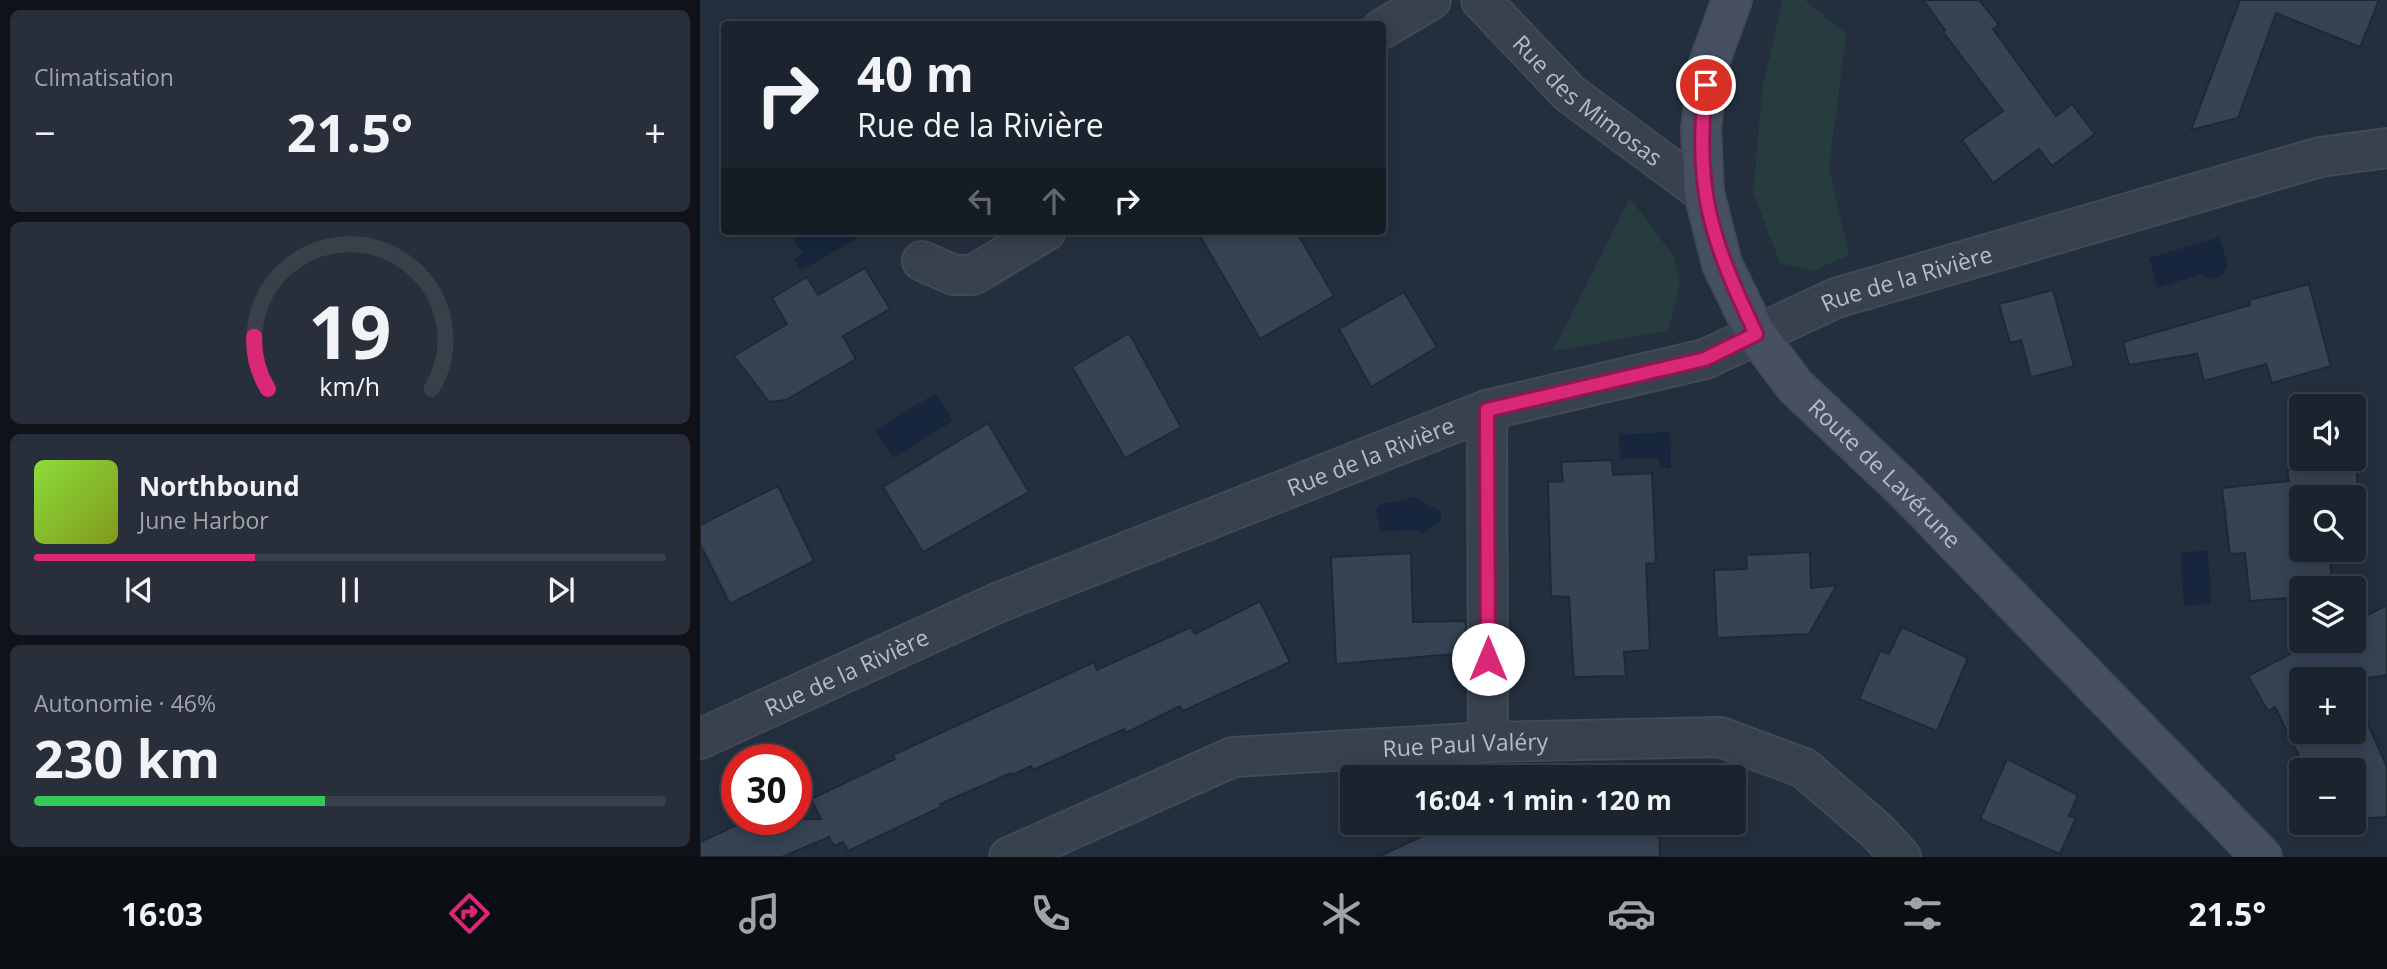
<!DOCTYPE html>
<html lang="fr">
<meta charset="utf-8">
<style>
body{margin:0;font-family:"Open Sans",sans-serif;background:#282f3a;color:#f1f3f6;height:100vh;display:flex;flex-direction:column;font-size:26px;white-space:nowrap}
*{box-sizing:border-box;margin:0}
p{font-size:23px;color:#a0a4aa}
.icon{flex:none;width:38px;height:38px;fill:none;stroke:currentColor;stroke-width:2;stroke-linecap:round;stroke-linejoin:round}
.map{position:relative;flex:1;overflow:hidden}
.sheet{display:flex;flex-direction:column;gap:10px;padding:10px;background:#0f1319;width:700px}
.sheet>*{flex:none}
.hud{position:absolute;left:21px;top:21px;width:665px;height:214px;border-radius:7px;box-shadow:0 4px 18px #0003,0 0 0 2px #39404a;background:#1b232e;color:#f1f3f6;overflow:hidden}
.tools{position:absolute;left:1589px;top:394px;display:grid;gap:14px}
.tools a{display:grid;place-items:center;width:77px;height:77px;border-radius:7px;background:#1b232e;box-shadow:0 4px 18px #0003,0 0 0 2px #39404a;font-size:35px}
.speed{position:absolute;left:21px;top:744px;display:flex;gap:14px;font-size:35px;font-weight:700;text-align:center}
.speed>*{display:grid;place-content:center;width:91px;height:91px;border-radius:50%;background:#1b232e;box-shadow:0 4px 18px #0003,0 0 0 2px #39404a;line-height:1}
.speed .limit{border:10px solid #d22;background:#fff;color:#111}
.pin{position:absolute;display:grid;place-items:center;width:60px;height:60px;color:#fff;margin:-30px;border:4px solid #fff;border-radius:50%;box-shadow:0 2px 7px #0007}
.me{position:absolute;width:77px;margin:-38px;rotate:0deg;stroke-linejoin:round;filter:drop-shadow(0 0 5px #0008)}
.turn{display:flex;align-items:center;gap:24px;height:147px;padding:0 21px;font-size:32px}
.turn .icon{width:91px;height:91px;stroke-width:2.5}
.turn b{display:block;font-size:49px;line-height:60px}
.lanes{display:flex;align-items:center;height:66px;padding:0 21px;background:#0003;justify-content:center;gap:35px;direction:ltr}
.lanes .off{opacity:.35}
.big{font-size:52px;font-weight:700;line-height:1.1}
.sheet .card{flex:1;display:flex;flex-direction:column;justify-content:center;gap:10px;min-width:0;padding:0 24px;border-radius:10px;background:#282f3a}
.sheet .dial{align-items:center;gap:0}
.dial svg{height:182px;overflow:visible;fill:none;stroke:#39404a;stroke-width:7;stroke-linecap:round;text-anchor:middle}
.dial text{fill:#f1f3f6;stroke:none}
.song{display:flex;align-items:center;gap:21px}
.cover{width:84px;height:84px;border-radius:10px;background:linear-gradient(135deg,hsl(90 70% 55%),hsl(70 70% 35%))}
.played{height:7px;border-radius:4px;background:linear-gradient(90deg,#db2777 35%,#39404a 35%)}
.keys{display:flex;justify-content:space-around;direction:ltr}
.heat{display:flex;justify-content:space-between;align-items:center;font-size:38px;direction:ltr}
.charge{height:10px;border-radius:5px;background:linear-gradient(90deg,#34c759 46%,#39404a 0)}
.trip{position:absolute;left:640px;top:765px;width:406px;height:70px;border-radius:7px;background:#1b232e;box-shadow:0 4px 18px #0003,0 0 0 2px #39404a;font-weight:700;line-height:70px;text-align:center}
.menu{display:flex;height:112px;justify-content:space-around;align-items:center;background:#0b0e12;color:#a0a4aa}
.menu .icon{width:49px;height:49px}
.menu .current{color:#db2777}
.menu b{font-size:32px;color:#f1f3f6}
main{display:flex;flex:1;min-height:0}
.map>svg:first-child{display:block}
</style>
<main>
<section class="sheet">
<div class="card"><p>Climatisation</p>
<div class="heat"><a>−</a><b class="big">21.5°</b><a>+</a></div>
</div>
<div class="card dial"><svg viewBox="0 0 100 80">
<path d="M14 69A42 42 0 1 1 86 69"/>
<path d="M14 69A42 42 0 0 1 8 46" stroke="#db2777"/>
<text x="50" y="56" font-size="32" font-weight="700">19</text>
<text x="50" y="72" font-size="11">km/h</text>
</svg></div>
<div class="card">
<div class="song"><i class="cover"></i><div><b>Northbound</b><p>June Harbor</p></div></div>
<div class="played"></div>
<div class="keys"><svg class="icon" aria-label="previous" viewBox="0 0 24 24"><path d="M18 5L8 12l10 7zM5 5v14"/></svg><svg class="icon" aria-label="pause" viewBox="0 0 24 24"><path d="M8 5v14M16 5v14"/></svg><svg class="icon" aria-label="next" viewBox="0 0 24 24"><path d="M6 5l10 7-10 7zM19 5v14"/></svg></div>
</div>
<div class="card"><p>Autonomie · 46%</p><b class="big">230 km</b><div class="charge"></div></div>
</section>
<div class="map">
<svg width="1687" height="857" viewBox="0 0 1687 857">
<rect width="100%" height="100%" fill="#242f3e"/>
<path fill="#263c3f" d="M 1083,0 L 1105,0 L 1146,34 L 1129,168 L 1149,255 L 1113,271 L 1080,263 L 1053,193 L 1063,84 Z
M 930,198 L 974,257 L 980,283 L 968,331 L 853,351 Z"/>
<path fill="#17263c" d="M 105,231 L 162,231 L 164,234 L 101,271 L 94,259 L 103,253 L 93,238 Z
M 1519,237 L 1528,266 L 1522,276 L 1509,279 L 1501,274 L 1457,288 L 1449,258 Z
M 236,393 L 253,421 L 193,458 L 175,430 Z
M 970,432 L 971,468 L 960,468 L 958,458 L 920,459 L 919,435 Z
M 715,497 L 741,512 L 741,519 L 724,534 C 708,525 695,536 680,529 L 676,511 L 678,505 Z
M 1508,550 L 1511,604 L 1484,606 L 1481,553 Z"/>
<path fill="#364354" stroke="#1f2835" stroke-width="2" d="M 1223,0 L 1279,0 L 1299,25 L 1293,29 L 1356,116 L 1372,104 L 1395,134 L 1352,166 L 1339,149 L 1293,183 L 1262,140 L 1303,111 L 1243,32 L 1245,30 Z
M 1540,0 L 1679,0 L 1660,47 L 1576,13 L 1538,118 L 1491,130 Z
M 497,231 L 596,231 L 634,296 L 560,339 Z
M 165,268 L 190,309 L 143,336 L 156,359 L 86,400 L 69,402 L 34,356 L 87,324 L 72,298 L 107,277 L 118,295 Z
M 1609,284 L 1631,366 L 1572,383 L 1566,364 L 1504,381 L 1497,354 L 1429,365 L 1423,342 L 1550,305 L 1549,300 Z
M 1353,290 L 1374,366 L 1331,377 L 1321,340 L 1310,343 L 1299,304 Z
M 704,292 L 737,347 L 671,387 L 639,329 Z
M 429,333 L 481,427 L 425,458 L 372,367 Z
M 288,423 L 329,492 L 223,552 L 183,487 Z
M 912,460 L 913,475 L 952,473 L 956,563 L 946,564 L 950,650 L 924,652 L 926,676 L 874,677 L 869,597 L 851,596 L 848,482 L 863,481 L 861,462 Z
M 1656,464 L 1660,510 L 1654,510 L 1654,497 L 1601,497 L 1601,550 L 1629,550 L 1633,588 L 1601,588 L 1601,597 L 1550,601 L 1545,553 L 1530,554 L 1522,488 L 1589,481 L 1587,470 Z
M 78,486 L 114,561 L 30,604 L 0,544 L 0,525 Z
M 1110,552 L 1111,588 L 1137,585 L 1109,634 L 1017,638 L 1014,570 L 1047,569 L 1046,555 Z
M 711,553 L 713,622 L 766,621 L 766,653 L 636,664 L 631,557 Z
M 560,601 L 590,662 L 483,711 L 480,706 L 426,733 L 424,729 L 333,770 L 331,766 L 312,775 L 311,773 L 240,804 L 241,807 L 148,851 L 143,842 L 134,846 L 129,837 L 82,857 L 0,857 L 0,842 L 50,819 L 121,819 L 111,799 L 195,759 L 193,755 L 394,662 L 397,670 L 491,627 L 495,634 Z
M 1687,605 L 1687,675 L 1654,680 L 1601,679 L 1601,732 L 1654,732 L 1654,693 L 1687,767 L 1687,817 L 1654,819 L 1654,770 L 1606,770 L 1575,707 L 1568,711 L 1548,676 L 1617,640 L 1654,640 L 1654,622 Z
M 1202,627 L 1268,658 L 1237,731 L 1159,699 L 1180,651 L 1189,654 Z
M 1307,759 L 1378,795 L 1369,816 L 1376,818 L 1360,854 L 1280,819 Z
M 752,822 L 959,822 L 960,857 L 678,857 Z"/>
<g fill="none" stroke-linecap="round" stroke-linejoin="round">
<g stroke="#414a57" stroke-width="42">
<g id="street">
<path id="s1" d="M 781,0 L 869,93 L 1004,193"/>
<path d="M 682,29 L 731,0"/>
<path d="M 222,261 L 254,275 L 273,275 L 346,231"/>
<path d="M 787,410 L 788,742"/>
<path id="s2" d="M 0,739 L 297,603 L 787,410 L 1005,359 L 1136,298 L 1620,157 L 1687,148"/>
<path id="s3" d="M 309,857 L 533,757 L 788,742 L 1020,737 L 1104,768 L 1176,830 L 1201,857"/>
</g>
</g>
<g stroke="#414a57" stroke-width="42">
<g id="secondary">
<path id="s4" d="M 1032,0 L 1009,63 L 1001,128 L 1004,193 L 1022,264 L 1056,334 L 1095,386 L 1204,489 L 1562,857"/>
</g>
</g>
<use href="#street" stroke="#38414e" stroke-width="38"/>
<use href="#secondary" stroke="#465061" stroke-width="38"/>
</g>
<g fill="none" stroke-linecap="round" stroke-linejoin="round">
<g stroke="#8e194d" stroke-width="18">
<path id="route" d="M 788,659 L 787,410 L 1005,359 L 1056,334 C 1012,242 993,189 1006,85"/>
</g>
<use href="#route" stroke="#db2777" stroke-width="12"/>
</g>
<g text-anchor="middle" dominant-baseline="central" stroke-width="7" stroke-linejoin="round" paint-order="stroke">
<g font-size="23" fill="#b4bcc9" stroke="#1d2633">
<text stroke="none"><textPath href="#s1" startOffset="147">Rue des Mimosas</textPath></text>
<text stroke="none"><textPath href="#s2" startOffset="1295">Rue de la Rivière</textPath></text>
<text stroke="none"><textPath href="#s2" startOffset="728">Rue de la Rivière</textPath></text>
<text stroke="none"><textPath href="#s4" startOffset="539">Route de Lavérune</textPath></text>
<text stroke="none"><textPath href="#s2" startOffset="161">Rue de la Rivière</textPath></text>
<text stroke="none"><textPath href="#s3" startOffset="478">Rue Paul Valéry</textPath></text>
</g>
</g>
</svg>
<div class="tools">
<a><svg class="icon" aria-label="sound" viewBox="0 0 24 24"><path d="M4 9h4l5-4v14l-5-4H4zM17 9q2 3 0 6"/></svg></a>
<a><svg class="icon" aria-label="search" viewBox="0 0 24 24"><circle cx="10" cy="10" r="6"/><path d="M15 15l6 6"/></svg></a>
<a><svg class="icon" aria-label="layers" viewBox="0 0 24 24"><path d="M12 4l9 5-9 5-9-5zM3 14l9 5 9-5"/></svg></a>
<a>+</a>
<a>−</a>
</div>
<div class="speed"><div class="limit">30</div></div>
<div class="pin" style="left:1006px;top:85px;background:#d93025"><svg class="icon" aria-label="arrive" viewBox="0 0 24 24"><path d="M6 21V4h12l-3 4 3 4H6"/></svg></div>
<svg class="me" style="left:788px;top:659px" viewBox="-20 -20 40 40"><circle r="19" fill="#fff"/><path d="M0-13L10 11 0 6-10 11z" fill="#db2777"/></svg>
<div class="trip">16:04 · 1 min · 120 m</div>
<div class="hud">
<div class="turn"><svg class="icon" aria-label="right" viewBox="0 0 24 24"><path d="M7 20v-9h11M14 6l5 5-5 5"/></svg><div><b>40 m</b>Rue de la Rivière</div></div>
<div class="lanes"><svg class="icon off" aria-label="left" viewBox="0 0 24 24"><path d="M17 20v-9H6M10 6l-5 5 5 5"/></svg><svg class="icon off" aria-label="ahead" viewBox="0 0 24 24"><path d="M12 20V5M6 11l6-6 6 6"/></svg><svg class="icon" aria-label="right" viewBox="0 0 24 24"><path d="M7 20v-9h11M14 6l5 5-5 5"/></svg></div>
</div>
</div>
</main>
<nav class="menu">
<b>16:03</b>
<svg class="icon current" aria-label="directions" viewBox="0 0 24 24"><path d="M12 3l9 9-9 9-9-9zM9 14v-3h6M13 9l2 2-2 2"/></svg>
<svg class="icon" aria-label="music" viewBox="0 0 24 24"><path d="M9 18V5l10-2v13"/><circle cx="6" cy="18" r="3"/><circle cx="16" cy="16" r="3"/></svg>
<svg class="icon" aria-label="phone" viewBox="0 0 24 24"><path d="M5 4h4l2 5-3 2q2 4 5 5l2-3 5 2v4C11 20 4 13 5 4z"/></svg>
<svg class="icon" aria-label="climate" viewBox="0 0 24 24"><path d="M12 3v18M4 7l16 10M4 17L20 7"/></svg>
<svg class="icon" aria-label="car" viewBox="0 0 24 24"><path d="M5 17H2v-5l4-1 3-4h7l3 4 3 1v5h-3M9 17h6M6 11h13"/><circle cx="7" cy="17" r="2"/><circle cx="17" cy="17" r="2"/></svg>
<svg class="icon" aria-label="filters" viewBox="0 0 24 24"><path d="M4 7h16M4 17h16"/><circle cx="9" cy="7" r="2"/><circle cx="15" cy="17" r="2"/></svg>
<b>21.5°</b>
</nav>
